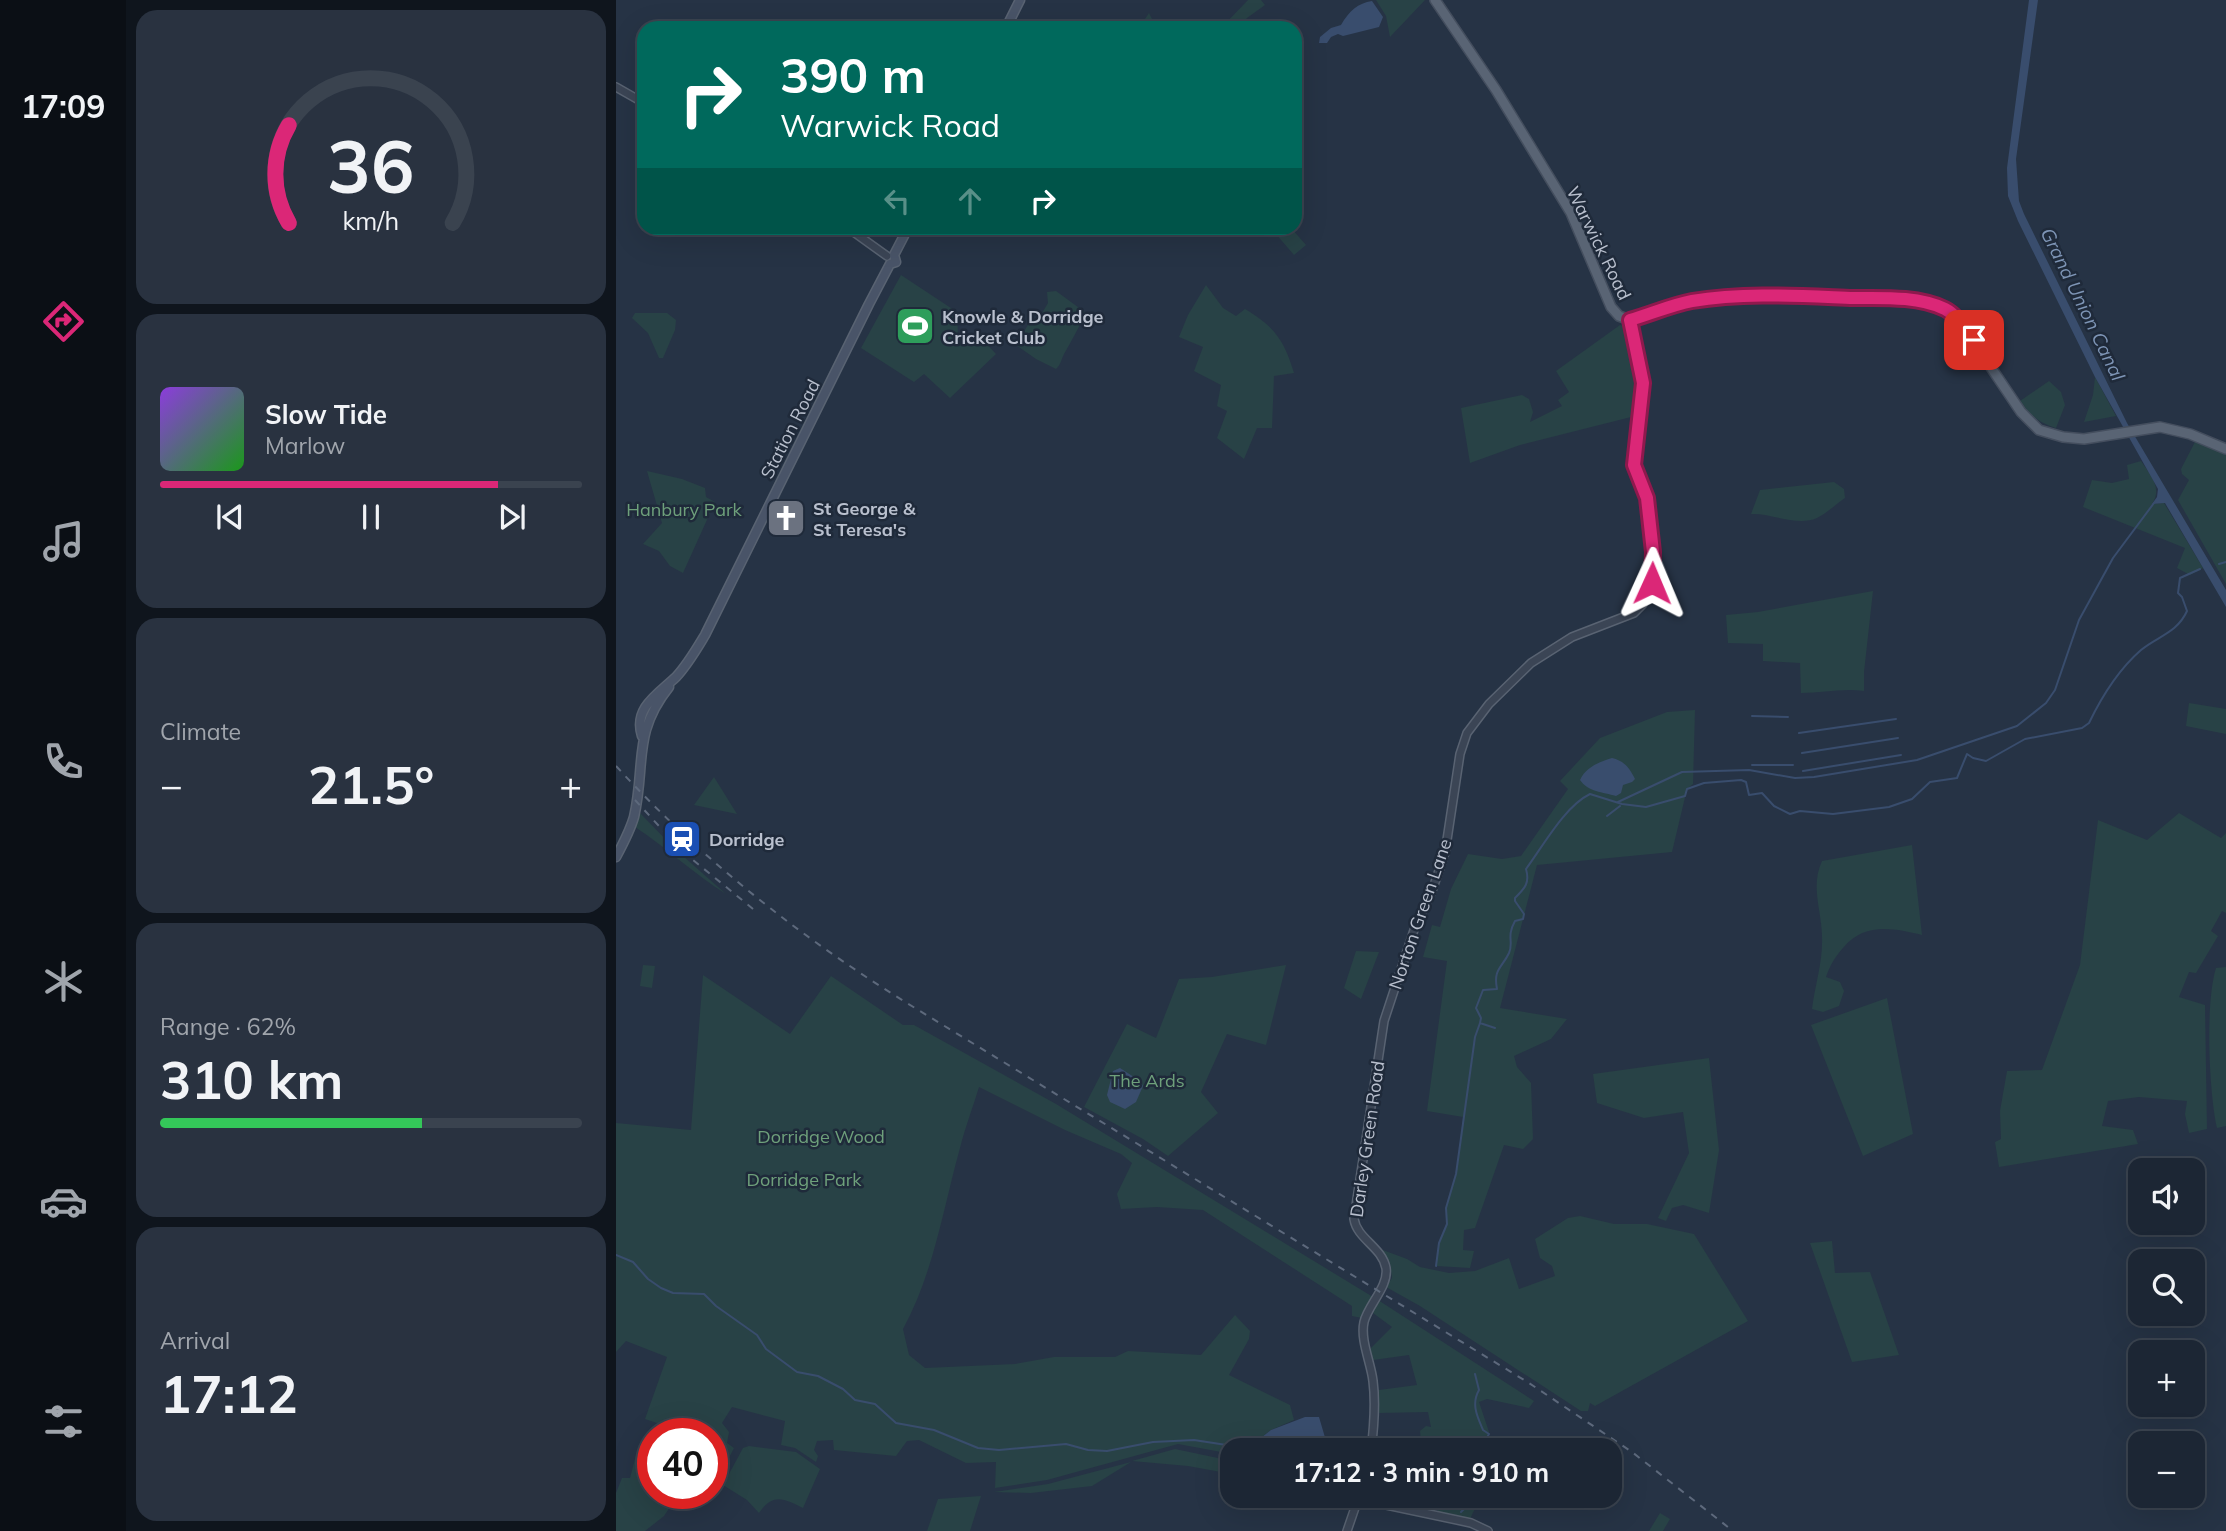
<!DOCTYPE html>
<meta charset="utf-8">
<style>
body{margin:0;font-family:Mulish,sans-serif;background:#293240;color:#f1f3f6;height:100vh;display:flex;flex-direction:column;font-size:26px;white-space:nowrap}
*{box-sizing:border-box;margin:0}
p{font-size:23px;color:#a0a5ac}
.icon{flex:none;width:38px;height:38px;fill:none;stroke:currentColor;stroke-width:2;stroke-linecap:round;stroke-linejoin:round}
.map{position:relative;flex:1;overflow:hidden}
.sheet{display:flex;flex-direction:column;gap:10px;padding:10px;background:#0f151d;width:490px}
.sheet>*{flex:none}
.hud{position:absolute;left:21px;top:21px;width:665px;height:214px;border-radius:21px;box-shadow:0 7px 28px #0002,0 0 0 2px #3a434f;background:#00695c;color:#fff;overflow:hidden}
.controls{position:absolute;left:1512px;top:1158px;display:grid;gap:14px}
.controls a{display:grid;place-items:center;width:77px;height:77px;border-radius:14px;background:#1c2634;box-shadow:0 7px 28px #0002,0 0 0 2px #3a434f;font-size:35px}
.speed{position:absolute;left:21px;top:1418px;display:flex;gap:14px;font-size:35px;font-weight:700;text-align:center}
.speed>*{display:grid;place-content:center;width:91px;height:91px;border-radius:50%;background:#1c2634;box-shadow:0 7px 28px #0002,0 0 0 2px #3a434f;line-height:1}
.speed .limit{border:10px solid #d22;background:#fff;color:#111}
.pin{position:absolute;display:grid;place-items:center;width:60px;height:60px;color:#fff;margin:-30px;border-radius:14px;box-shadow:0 4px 10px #0006}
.me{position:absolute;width:77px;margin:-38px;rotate:1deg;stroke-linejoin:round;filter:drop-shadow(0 0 5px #0008)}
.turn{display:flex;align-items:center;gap:24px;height:147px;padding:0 28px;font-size:32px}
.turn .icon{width:91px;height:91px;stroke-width:2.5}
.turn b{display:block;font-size:49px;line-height:60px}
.lanes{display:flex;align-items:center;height:66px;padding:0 28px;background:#0003;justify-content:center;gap:35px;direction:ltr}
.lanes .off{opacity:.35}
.big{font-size:52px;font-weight:700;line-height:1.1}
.sheet .card{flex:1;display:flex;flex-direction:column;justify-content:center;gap:10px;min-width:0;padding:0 24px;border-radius:21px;background:#293240}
.sheet .dial{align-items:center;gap:0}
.dial svg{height:182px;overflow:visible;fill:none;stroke:#3a434f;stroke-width:7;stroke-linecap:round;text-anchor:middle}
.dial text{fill:#f1f3f6;stroke:none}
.song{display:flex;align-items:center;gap:21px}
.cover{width:84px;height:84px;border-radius:10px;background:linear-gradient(135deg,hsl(270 70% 55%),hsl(120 70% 35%))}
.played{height:7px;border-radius:4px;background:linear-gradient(90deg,#db2777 80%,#3a434f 80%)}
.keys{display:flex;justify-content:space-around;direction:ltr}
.heat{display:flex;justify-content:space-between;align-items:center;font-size:38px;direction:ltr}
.charge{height:10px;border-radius:5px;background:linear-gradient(90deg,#34c759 62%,#3a434f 0)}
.trip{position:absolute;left:604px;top:1438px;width:402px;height:70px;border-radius:21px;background:#1c2634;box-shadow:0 7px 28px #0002,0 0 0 2px #3a434f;font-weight:700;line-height:70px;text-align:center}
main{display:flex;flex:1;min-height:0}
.menu{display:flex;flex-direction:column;width:126px;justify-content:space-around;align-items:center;background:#0b0f15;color:#a0a5ac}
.menu .icon{width:49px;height:49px}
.menu .current{color:#db2777}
.menu b{font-size:32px;color:#f1f3f6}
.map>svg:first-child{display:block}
</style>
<main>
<nav class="menu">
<b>17:09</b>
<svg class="icon current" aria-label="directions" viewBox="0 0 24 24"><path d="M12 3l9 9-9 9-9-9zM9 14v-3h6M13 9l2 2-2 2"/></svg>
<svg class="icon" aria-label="music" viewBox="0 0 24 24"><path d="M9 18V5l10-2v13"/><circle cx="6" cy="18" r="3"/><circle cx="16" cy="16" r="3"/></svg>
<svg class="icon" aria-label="phone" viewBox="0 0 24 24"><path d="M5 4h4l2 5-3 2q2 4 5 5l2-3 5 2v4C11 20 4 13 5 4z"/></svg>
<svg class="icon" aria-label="climate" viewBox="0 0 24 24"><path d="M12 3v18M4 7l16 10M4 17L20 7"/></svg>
<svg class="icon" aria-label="car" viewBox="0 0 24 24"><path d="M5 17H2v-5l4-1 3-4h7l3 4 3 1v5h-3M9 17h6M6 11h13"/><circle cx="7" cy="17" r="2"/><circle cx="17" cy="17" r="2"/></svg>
<svg class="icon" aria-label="filters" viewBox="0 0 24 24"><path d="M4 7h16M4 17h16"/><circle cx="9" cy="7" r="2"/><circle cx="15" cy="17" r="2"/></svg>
</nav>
<section class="sheet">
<div class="card dial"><svg viewBox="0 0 100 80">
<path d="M14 69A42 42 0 1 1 86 69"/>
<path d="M14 69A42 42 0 0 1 14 26" stroke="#db2777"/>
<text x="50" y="56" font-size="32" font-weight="700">36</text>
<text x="50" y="72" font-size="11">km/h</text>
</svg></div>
<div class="card">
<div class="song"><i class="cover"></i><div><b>Slow Tide</b><p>Marlow</p></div></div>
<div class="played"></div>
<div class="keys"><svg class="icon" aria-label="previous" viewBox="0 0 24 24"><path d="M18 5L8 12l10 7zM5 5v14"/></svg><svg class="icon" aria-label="pause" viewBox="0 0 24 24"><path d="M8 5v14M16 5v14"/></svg><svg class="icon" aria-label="next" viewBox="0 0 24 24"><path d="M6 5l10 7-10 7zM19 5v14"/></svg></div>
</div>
<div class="card"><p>Climate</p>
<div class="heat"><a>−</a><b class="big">21.5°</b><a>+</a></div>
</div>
<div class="card"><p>Range · 62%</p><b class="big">310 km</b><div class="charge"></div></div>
<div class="card"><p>Arrival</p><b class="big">17:12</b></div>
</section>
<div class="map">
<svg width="1610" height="1531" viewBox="0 0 1610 1531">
<rect width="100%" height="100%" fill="#263345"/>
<path fill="#284246" d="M 632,0 L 645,0 L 649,5 L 631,18 L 621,28 L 605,28 Z
M 760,0 L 809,0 L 774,37 L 770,16 Z
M 533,13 L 536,19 L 555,28 L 523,28 Z
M 666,228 L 675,228 L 690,245 L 678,255 L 659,233 Z
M 285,275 L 341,312 L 342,334 L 352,344 L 362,335 L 380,354 L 334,398 L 308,374 L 298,382 L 245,348 Z
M 590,285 L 607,308 L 620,316 L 629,309 C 659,327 668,340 678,373 L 658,376 L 656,428 L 641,428 L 628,459 L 601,438 L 611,411 L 601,406 L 605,385 L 578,371 L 587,347 L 563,337 L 572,315 Z
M 440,291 L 470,313 C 463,327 456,340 448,354 C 445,360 445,364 440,369 L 420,359 L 400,345 L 413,323 L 419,325 L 432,303 L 431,292 Z
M 19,313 L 51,313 L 60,320 L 59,330 L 47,358 L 43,358 L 32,333 L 16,318 Z
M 1004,325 L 1010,326 C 1023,354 1023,386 1019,416 L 904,445 L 854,463 L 845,408 L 906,395 L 913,399 L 917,412 L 914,422 L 946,406 L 942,400 L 953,392 L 940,371 Z
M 1479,377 L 1500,416 L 1468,422 L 1477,395 Z
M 1433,381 L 1445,392 L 1449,405 L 1440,428 C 1423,423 1414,415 1404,401 Z
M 1580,440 L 1610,453 L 1610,584 L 1562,500 L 1573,480 L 1566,474 L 1565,469 Z
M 1525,461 C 1534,475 1547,488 1536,504 L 1548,503 L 1587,568 L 1574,575 L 1561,568 L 1569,548 L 1467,507 L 1476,480 L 1496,483 L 1513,479 L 1511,465 Z
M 31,471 L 66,479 L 89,488 L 90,497 L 99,502 L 67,573 L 54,566 L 43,551 L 27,544 L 46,523 Z
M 1218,482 L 1228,489 L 1229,498 C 1220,504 1211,513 1201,518 C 1181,527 1156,513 1135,514 L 1144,490 Z
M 1257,591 L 1248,672 L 1248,691 C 1227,688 1206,693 1185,693 L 1184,663 L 1147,661 L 1147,644 L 1112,643 L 1110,615 L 1142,612 Z
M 1573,703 L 1610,709 L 1610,734 L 1570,726 Z
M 1079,710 L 1077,784 L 1071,789 L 1056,852 L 921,865 L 884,1008 L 951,1019 L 935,1039 L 898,1056 L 901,1067 L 915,1083 L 917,1139 L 907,1149 L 888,1145 L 859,1228 L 848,1230 L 847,1250 L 858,1251 L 854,1268 L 820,1266 L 823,1243 L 831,1224 L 830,1208 L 840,1174 L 847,1117 L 811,1111 L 831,961 L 807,957 L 816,925 L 824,927 L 835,889 L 852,854 L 886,859 L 905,856 L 952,789 L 944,781 L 984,738 L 1051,712 Z
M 98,777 L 121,814 L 78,805 Z
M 24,813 L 58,848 L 110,894 C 78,874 51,848 19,827 Z
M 1563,813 L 1605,838 L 1610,833 L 1610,913 L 1606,911 L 1595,931 L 1602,936 L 1580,973 L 1573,972 L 1563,997 L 1589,1005 L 1591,1129 L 1573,1133 L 1569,1114 L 1571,1101 L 1523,1097 L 1492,1101 L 1486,1126 L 1517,1130 L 1522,1144 L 1383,1167 L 1379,1142 L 1385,1139 L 1384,1111 L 1391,1071 L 1426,1070 L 1464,965 L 1482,820 L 1531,840 Z
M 1296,845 L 1306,935 C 1277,928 1248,922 1227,948 C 1219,957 1214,965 1210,977 L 1224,982 L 1228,991 L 1223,1006 L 1207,1012 L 1196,1009 C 1199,985 1207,962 1206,937 C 1206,911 1194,887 1206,861 Z
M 740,951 L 763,952 L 745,999 L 728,988 Z
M 27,965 L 39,966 L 36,988 L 24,986 Z
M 670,965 L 650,1045 L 611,1034 L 585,1092 L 602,1113 L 552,1156 L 527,1139 L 468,1107 L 511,1024 L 540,1038 L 563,979 L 596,977 Z
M 1610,967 L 1610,1126 L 1601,1128 C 1593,1091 1589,1004 1600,968 Z
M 87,975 L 174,1034 L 215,976 L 287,1025 L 298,1025 L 440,1104 L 757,1297 L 746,1318 L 736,1316 L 736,1306 L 587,1210 L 541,1207 L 505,1209 L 501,1194 L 516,1163 L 505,1154 L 449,1130 L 363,1087 C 357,1107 349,1128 344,1148 C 327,1209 318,1272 287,1329 L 293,1355 L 309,1368 L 399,1364 L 438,1357 L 499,1357 L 512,1351 L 585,1355 L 619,1315 L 634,1331 L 633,1339 L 613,1375 L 674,1405 L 678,1420 L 655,1430 L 628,1451 L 616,1451 L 616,1454 L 562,1444 L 431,1480 L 379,1488 L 380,1462 L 350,1463 L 303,1440 L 291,1441 L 280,1456 L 218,1450 L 217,1440 L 201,1441 L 198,1450 L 202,1456 L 200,1462 L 179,1448 L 165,1445 L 169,1421 L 116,1407 L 106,1423 L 113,1432 L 111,1443 L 118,1448 L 101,1481 L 96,1480 L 96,1433 L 43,1433 L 47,1425 L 29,1419 L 51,1357 L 10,1341 L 0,1352 L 0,1123 L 75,1130 Z
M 1271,998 L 1297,1134 L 1247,1156 L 1195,1025 Z
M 1093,1058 L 1103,1150 L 1093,1213 L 1067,1205 L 1056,1208 L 1050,1221 L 1042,1218 L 1073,1153 L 1067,1112 L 1028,1118 L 981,1103 L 977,1074 Z
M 964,1216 L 998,1224 L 1031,1224 L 1078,1234 L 1132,1321 L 979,1406 L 974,1403 L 972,1411 L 965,1411 L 804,1306 L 770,1287 L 776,1278 L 774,1263 L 764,1249 L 791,1259 L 804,1267 L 833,1273 L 859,1271 L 893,1258 L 903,1289 L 939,1276 L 936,1266 L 924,1258 L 919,1239 L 952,1218 Z
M 1216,1241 L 1219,1273 L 1254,1272 L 1283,1355 L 1236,1362 L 1194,1243 Z
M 762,1300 L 918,1401 L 913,1408 L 871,1399 L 863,1402 L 873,1432 L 867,1451 L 806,1451 L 804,1431 L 810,1426 L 815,1427 L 812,1412 L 763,1413 L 763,1390 L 801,1385 L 793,1355 L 757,1360 L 754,1349 L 776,1327 L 757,1313 Z
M 133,1446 L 180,1452 L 204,1469 L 187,1508 C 167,1498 157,1493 143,1513 L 131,1500 L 107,1485 L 127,1448 Z
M 559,1449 L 616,1461 L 616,1474 L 572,1466 L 516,1461 Z
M 21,1451 L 37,1459 L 37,1493 L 83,1493 L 56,1504 L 48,1516 L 29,1531 L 0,1531 L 0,1493 L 6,1478 L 14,1478 Z
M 515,1462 L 476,1486 L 415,1493 L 378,1492 L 432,1484 Z
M 365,1496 L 354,1531 L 311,1531 L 322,1499 Z
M 821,1496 L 865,1496 L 854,1519 L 833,1513 L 822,1514 Z
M 1044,1513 L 1054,1519 L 1047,1531 L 1033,1531 Z"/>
<path fill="#394d6d" d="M 1413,0 L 1422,0 L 1400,159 L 1403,201 L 1408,214 L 1511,423 L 1610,590 L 1610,607 L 1549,503 L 1536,504 L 1541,497 L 1542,489 L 1479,377 L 1402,221 L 1392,196 L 1391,168 Z
M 756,1 L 767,17 L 763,27 L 727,36 L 722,34 L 715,37 L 711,43 L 703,43 L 704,37 L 715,28 L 725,25 C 733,11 742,3 756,1 Z
M 996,758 C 1008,761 1013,767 1019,779 L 1016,782 L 1007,785 L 1005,793 L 1000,796 C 987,792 972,792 964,780 C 970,767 983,762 996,758 Z
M 504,1068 L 524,1081 L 527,1086 L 520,1102 L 509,1109 L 494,1102 L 491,1095 L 497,1071 Z
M 689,1417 L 703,1417 L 713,1451 L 628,1451 L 655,1430 Z"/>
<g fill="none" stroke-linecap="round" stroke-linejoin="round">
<path stroke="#394d6d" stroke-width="2" d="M 1603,564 L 1610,562
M 1136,716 L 1172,717
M 1183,733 L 1280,719
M 1186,753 L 1282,738
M 1136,765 L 1177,765
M 1187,771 L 1285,755
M 1002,802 L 1066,772 L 1133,770 L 1179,778 L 1198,777 L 1301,760 L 1401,726 L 1430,703 L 1439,690 L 1463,620 L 1497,558 L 1538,503
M 991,816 L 1004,806
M 864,1023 L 865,1018 L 860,1008 L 867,990 L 881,989 C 877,969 886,968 893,953 C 898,942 890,937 899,921 L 907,919 L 908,914 L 899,901 L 899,898 C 909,888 914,883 910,869 C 927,846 949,806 974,794 L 1006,804 L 1030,807 L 1069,796 L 1071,789 L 1088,783 L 1125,780 L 1130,782 L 1133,795 L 1146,793 L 1158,806 L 1174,814 L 1184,811 L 1217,814 L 1273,807 L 1296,799 L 1314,782 L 1341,778 L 1351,754 L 1357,758 L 1370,761 L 1409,739 L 1466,728 L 1473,723 C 1486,696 1502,670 1525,650 C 1542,636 1561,633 1571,611 L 1566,597 L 1562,593 L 1564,578 L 1584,569
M 0,1255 L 17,1262 L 32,1279 L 45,1288 L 57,1293 L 88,1294 L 100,1306 L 141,1335 L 150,1349 L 181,1372 L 202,1376 L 227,1389 L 239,1400 L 259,1404 L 280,1423 L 318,1430 L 362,1448 L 383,1450 L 450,1444 L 472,1450 L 491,1451 L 537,1442 L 578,1440 L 617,1446 L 624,1451
M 820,1266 L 823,1243 L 831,1224 L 830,1208 L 840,1174 L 859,1037 L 864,1023 L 879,1028
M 859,1374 L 863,1390 C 855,1404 861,1416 867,1430 L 873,1434 L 863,1451
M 845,1512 L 856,1501 L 858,1496"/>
<g stroke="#596372" stroke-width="10">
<path id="tertiary" d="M 0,87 L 28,103
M 232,228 L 271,256
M 755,1451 C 758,1427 760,1404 757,1381 C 755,1363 744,1340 748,1322 C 752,1305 773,1286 770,1268 C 766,1247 741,1239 738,1219 L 768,1021 L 798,930 L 816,891 L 829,853 L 844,754 L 851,733 L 873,704 L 915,663 L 956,637 L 1018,613 L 1027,604 L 1034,591 L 1037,553 L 1031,498 L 1017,460 L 1027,383 L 1014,320
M 742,1499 L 855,1523 L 872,1531
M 731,1531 L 743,1496"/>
</g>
<g stroke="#596372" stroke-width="11">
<path id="secondary" d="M 390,28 L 404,0
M 26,736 C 17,708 42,694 60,677 C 72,664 80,650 89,635 L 253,304 L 274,264 L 280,262 L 278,255 L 292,228
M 0,857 C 7,844 14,831 18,817 C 30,765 16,733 53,687"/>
</g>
<g stroke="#444e5e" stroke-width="12">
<path id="primary" d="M 819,0 L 880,90 L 955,213 L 995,307 L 1003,316 L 1014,320 L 1064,304 L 1115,298 L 1185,296 L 1277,299 L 1317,304 L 1330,309 L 1343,320 L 1405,412 L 1423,430 L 1447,437 L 1468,439 L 1544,427 L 1574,434 L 1610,449"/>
</g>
<use href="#tertiary" stroke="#3b4555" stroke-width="7"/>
<use href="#secondary" stroke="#495468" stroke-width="8"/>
<use href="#primary" stroke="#596474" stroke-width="9"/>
<path stroke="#5d697c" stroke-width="2" stroke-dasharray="7 7" stroke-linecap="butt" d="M 0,766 C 89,863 188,940 299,1008 L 913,1383 L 1016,1452 L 1117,1531
M 19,800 L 66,851 L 142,913"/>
</g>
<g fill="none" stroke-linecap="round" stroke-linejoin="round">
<g stroke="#8e194d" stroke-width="18">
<path id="route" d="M 1036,583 L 1037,552 L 1031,498 L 1018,465 L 1027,383 L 1014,320 C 1035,314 1055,305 1076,301 C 1129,292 1185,296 1238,298 C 1266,298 1302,296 1329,309 C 1341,315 1349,329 1358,340"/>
</g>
<use href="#route" stroke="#db2777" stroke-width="12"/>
</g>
<defs>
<g id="stadium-square" transform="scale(2.0125)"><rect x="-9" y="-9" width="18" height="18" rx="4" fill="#2e9e5b" stroke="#1f2a3a"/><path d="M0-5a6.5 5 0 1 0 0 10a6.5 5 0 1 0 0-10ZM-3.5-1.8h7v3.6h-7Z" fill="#fff"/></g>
<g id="church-square" transform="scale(2.0125)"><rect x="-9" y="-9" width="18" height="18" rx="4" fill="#6b7280" stroke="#1f2a3a"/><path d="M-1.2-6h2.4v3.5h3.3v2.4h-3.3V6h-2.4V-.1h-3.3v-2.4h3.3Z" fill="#fff"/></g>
<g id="station-square" transform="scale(2.0125)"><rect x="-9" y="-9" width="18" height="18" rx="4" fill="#1a4fb4" stroke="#1f2a3a"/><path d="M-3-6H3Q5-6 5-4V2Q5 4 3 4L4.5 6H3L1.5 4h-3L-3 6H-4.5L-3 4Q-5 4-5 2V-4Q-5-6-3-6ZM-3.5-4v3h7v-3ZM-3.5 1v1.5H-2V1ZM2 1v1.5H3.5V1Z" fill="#fff"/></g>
</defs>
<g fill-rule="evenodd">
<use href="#stadium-square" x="299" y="326"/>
<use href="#church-square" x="170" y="518"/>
<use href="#station-square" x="66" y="839"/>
</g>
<g text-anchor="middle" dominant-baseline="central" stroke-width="5" stroke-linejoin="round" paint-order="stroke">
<g font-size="18" fill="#b9c0ce" stroke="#1f2a3a">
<text transform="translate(983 243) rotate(64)">Warwick Road</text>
<text transform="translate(174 429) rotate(-63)">Station Road</text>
<text transform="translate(804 914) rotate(-71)">Norton Green Lane</text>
<text transform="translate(751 1139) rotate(-82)">Darley Green Road</text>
</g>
<g font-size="18" font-weight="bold" fill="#b9c0ce" stroke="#1f2a3a" text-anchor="start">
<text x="326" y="316">Knowle &amp; Dorridge<tspan x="326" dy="21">Cricket Club</tspan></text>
<text x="197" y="508">St George &amp;<tspan x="197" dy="21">St Teresa's</tspan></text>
<text x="93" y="839">Dorridge</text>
</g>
<g font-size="18" fill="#6ea07b" stroke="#1f2a3a">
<text x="68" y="509">Hanbury Park</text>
<text x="531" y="1080">The Ards</text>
<text x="205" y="1136">Dorridge Wood</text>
<text x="188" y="1179">Dorridge Park</text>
</g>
<g font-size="19" font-style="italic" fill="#7e95b6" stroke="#1f2a3a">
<text transform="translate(1467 304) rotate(64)">Grand Union Canal</text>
</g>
</g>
</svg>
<div class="controls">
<a><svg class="icon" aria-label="sound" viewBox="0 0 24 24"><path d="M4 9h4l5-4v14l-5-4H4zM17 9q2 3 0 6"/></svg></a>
<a><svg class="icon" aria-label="search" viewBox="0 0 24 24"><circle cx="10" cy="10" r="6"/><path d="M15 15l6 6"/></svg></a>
<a>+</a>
<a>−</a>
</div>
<div class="speed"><div class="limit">40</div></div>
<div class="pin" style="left:1358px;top:340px;background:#d93025"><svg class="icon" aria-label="arrive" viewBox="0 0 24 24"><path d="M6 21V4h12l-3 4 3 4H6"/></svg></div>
<svg class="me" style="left:1036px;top:583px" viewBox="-20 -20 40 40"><path d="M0-17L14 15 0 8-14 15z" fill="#db2777" stroke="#fff" stroke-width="4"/></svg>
<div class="trip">17:12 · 3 min · 910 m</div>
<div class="hud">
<div class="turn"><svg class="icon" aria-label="right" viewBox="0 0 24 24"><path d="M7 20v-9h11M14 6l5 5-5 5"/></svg><div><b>390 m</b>Warwick Road</div></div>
<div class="lanes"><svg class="icon off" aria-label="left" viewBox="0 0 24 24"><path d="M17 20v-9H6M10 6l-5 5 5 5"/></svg><svg class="icon off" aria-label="ahead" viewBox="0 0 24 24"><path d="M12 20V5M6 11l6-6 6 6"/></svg><svg class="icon" aria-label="right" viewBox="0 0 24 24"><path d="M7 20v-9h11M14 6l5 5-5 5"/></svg></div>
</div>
</div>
</main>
